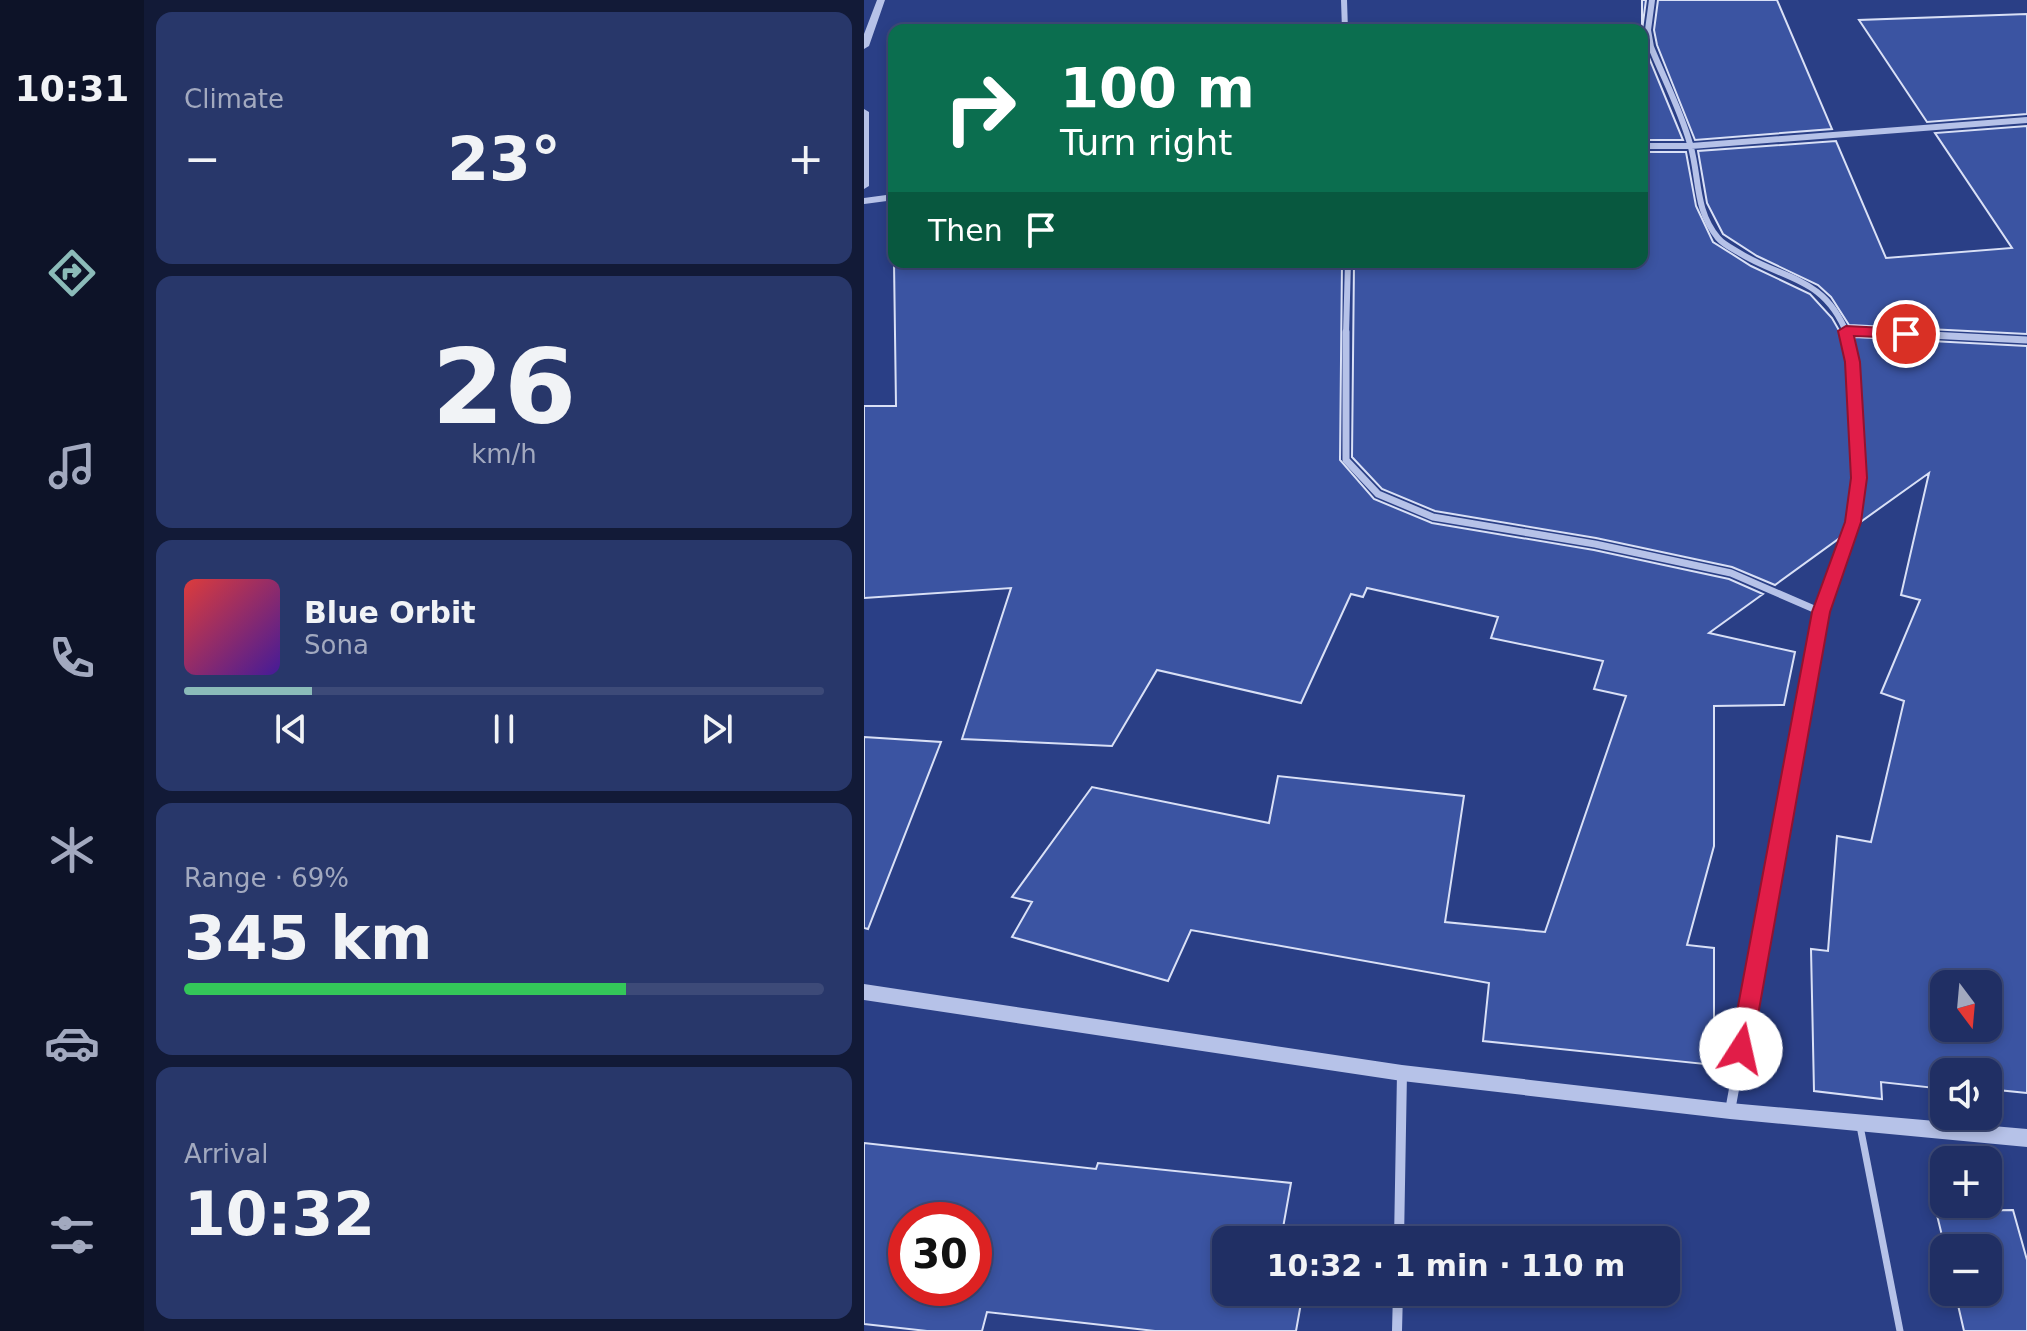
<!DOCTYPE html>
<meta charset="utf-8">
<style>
body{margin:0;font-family:"DejaVu Sans",sans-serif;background:#28376a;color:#f1f3f6;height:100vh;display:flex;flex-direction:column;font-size:30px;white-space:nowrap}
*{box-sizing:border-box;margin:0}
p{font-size:26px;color:#a2a9bf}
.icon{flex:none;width:44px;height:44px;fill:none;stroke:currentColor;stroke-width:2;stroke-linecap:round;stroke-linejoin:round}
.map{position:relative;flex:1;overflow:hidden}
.side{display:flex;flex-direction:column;gap:12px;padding:12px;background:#121a37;width:720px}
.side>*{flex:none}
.hud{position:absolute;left:24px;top:24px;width:760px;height:244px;border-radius:16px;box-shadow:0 4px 12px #0003,0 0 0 2px #3d4a78;background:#0b6e4f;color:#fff;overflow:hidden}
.needle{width:52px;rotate:164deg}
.tools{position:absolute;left:1066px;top:970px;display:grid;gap:16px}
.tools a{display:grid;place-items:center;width:72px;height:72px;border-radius:16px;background:#202f64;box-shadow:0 4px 12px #0003,0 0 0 2px #3d4a78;font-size:40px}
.speed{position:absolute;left:24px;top:1202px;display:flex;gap:16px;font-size:40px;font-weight:700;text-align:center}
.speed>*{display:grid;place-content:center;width:104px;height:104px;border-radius:50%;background:#202f64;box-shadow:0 4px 12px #0003,0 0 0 2px #3d4a78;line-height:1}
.speed .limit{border:12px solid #d22;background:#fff;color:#111}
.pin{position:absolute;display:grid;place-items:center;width:68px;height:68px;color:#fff;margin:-34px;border:4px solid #fff;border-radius:50%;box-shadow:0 2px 8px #0007}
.me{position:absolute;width:88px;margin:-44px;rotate:10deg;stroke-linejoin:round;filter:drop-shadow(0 0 6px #0008)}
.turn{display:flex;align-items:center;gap:28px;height:168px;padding:0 40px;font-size:36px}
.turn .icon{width:104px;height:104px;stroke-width:2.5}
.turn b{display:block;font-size:56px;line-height:68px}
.then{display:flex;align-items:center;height:76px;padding:0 40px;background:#0003;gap:16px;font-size:30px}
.big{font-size:60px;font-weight:700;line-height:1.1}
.side .widget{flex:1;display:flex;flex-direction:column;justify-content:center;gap:12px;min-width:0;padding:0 28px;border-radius:16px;background:#28376a}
.side .dial{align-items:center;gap:0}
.dial b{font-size:104px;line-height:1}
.song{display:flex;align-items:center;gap:24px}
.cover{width:96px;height:96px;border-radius:12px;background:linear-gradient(135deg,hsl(0 70% 55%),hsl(260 70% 35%))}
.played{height:8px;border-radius:4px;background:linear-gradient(90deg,#8bbbb9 20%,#3d4a78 20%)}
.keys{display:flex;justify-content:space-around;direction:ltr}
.heat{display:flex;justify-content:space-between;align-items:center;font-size:44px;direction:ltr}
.charge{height:12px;border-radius:6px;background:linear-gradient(90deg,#34c759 69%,#3d4a78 0)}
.trip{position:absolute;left:348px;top:1226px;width:468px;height:80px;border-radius:16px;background:#202f64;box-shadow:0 4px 12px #0003,0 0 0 2px #3d4a78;font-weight:700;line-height:80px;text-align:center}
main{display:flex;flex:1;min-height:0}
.tabs{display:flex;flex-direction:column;width:144px;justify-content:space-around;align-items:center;background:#0d1328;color:#a2a9bf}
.tabs .icon{width:56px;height:56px}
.tabs .current{color:#8bbbb9}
.tabs b{font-size:36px;color:#f1f3f6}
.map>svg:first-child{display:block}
</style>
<main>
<nav class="tabs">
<b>10:31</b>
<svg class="icon current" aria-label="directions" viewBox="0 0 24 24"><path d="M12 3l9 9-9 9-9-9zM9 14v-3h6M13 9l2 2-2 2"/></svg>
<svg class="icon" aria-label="music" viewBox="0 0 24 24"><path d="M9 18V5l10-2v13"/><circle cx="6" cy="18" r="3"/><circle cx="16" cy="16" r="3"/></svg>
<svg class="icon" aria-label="phone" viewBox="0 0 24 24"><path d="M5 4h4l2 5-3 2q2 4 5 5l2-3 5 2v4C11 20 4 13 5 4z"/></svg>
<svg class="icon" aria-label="climate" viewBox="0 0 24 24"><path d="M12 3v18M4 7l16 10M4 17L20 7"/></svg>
<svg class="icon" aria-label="car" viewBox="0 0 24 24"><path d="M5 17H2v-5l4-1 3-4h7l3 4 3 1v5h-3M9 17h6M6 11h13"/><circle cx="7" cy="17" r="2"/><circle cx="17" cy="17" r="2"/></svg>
<svg class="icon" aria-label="filters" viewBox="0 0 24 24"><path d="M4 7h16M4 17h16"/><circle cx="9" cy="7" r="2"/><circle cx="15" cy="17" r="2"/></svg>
</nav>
<section class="side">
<div class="widget"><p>Climate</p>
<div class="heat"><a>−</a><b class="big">23°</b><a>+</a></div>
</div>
<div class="widget dial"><b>26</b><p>km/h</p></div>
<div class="widget">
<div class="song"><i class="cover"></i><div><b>Blue Orbit</b><p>Sona</p></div></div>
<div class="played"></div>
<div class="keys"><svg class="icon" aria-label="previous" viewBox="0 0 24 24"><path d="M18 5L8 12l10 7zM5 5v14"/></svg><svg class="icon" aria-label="pause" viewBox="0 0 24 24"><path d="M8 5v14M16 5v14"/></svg><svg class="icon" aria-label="next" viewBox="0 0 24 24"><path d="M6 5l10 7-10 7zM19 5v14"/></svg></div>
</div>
<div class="widget"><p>Range · 69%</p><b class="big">345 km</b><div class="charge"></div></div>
<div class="widget"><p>Arrival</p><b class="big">10:32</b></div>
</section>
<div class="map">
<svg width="1163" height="1331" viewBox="0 0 1163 1331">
<rect width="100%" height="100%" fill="#2a3f86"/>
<path fill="#3b54a2" stroke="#d9e0f6" stroke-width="2" fill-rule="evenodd" d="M 778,0 L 782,0 L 778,30 L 781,48 L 819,140 L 778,140 Z
M 794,0 L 913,0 L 968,129 L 831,140 L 793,45 L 790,30 Z
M 1163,14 L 1163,114 L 1063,122 L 995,20 Z
M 1163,126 L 1163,334 L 985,325 L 967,297 L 954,285 L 893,256 L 859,234 L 843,203 L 834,151 L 972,141 L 1022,258 L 1148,248 L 1071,133 Z
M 778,152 L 822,152 L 832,206 L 849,242 L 887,266 L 946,294 L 968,318 L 976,332 L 982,363 L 988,478 L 983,520 L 977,537 L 911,585 L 868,567 L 732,538 L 571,511 L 518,489 L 488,457 L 490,262 L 778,262 Z
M 30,262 L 478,262 L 476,460 L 510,499 L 568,523 L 730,550 L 865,579 L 899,594 L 845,633 L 931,652 L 920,705 L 850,706 L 850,846 L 823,945 L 850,948 L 850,1065 L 619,1041 L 625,983 L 327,930 L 304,981 L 148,937 L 168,902 L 148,897 L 228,787 L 405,823 L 414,776 L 600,796 L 581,922 L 681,932 L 762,696 L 730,689 L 739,661 L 627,638 L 634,617 L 503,588 L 499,597 L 487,594 L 437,703 L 293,670 L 248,746 L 98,739 L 147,588 L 0,598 L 0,406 L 32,406 Z
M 990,337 L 1163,346 L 1163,1093 L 1124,1089 L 1124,1072 L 1080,1072 L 1080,1089 L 1017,1082 L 1018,1099 L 950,1091 L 947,949 L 964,951 L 973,836 L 1007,842 L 1040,701 L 1017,693 L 1056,600 L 1037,595 L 1065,473 L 995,523 L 1002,478 L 994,362 ZM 1080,984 L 1124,984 L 1124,1028 L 1080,1028 Z
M 0,737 L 77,742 L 4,929 L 0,928 Z
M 0,1143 L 232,1169 L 234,1163 L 427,1183 L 417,1239 L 429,1240 L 362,1240 L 362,1292 L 439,1292 L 432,1331 L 291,1331 L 123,1312 L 118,1331 L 63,1331 L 0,1324 ZM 42,1220 L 110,1220 L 110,1288 L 42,1288 Z
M 1149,1210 L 1163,1260 L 1163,1331 L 1100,1331 L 1091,1292 L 1124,1292 L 1124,1248 L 1081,1248 L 1072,1211 Z"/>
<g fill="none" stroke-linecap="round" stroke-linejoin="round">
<path stroke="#b6c2e8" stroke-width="7" d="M 996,1126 L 1036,1331"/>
<path stroke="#b6c2e8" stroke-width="6" d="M 480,0 L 481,30
M 788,0 L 784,30 L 787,47 C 800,79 817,111 826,144 C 836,177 830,209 854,238 C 859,244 867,248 874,252 C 918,280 960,275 983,334
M 778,146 L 827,146 L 1163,120
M 0,201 L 30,197
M 982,331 L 1048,334
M 482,334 L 484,262"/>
<path stroke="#b6c2e8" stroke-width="7" d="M 482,332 L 482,460 L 514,494 L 569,517 L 731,544 L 867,573 L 957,612
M 1008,332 L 1163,340
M 929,768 L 957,612 L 989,522 L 995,478 L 988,362 L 982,332"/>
<path stroke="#b6c2e8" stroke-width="10" d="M 866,1111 L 929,766
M 535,1240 L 538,1073
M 533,1331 L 534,1292"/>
<path fill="#b6c2e8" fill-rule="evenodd" d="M 13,0 L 21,0 L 5,46 L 0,49 L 0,34 Z
M 0,109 L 5,112 L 5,186 L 0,189 Z
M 0,984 L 538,1065 L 866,1103 L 1163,1129 L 1163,1147 L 866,1119 L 538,1081 L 0,1000 Z"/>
</g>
<path fill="#e11d48" stroke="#92132f" stroke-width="2" d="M 982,326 L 1042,329 L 1049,334 L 1042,338 L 990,336 L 996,362 L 1003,478 L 997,522 L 966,612 L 888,1049 L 885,1056 L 877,1059 L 869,1056 L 866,1049 L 948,612 L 981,522 L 987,478 L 981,362 L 974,331 Z"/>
</svg>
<div class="tools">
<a><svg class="needle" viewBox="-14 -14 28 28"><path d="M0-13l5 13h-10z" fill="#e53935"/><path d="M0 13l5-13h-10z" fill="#a2a9bf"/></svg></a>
<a><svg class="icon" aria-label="sound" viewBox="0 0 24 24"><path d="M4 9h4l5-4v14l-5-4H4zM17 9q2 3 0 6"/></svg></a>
<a>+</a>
<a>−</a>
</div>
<div class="speed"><div class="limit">30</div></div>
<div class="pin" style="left:1042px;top:334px;background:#d93025"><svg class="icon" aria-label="arrive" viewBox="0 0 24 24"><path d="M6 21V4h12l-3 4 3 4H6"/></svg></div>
<svg class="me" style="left:877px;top:1049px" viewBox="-20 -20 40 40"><circle r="19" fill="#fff"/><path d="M0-13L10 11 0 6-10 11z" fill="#e11d48"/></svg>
<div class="trip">10:32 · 1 min · 110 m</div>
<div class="hud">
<div class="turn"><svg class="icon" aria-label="right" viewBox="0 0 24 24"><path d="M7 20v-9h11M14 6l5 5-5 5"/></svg><div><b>100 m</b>Turn right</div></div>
<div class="then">Then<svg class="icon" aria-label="arrive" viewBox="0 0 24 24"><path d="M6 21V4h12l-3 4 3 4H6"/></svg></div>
</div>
</div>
</main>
